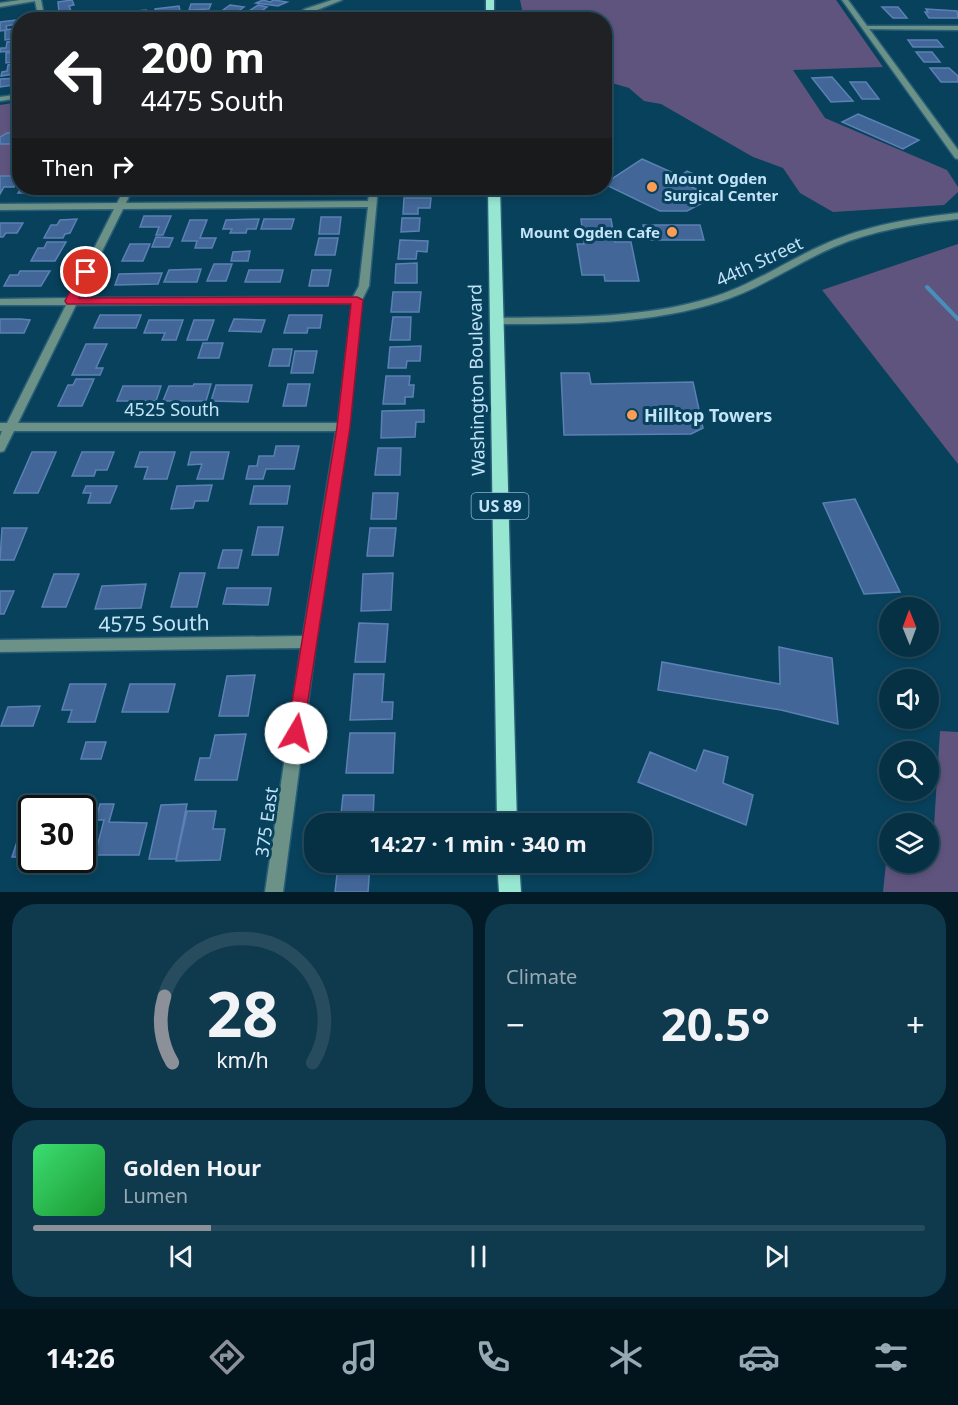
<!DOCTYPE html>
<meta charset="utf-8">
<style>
body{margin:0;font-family:"Noto Sans",sans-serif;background:#0f394c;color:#f1f3f6;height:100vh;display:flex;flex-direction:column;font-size:22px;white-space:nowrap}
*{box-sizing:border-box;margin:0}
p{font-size:20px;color:#98a9b3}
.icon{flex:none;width:33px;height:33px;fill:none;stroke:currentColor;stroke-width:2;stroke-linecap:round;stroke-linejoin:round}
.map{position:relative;height:892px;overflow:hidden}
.drawer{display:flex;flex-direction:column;gap:12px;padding:12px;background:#031b26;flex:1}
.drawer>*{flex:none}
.top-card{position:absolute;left:12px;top:12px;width:600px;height:183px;border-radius:24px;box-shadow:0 3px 9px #0003,0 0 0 2px #274c5e;background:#202124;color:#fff;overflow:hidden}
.needle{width:39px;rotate:359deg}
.controls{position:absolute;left:879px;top:597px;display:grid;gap:12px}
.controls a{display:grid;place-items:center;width:60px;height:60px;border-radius:50%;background:#063145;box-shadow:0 3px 9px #0003,0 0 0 2px #274c5e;font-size:30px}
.speed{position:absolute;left:18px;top:795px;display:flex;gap:12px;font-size:30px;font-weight:700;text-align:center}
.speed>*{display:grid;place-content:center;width:78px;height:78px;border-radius:50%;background:#063145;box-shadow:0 3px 9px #0003,0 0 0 2px #274c5e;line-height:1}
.speed .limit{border:3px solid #111;border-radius:9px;background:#fff;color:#111}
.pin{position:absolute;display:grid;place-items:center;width:51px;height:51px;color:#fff;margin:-26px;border:3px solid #fff;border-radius:50%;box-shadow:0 2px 6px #0007}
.me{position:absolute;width:66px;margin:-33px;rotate:8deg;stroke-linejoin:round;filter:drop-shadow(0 0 4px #0008)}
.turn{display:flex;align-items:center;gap:21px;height:126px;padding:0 30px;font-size:27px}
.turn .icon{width:78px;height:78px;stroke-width:2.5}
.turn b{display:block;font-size:42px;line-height:51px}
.then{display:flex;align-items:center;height:57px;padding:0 30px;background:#0003;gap:12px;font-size:22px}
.big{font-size:45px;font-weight:700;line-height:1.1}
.drawer .card{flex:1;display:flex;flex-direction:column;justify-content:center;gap:9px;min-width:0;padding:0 21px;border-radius:24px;background:#0f394c}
.drawer .dial{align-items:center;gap:0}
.dial svg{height:156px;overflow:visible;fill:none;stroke:#274c5e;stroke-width:7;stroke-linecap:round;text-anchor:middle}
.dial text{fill:#f1f3f6;stroke:none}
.song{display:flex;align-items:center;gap:18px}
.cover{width:72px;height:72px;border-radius:9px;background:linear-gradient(135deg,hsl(140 70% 55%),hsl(130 70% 35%))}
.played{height:6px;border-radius:3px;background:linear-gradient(90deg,#8c9099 20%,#274c5e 20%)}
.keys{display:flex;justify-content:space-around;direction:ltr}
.heat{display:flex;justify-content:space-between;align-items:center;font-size:33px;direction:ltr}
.drawer .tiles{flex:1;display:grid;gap:12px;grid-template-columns:1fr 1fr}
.card:last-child{grid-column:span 2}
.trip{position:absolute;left:304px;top:813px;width:348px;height:60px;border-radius:24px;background:#063145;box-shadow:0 3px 9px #0003,0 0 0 2px #274c5e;font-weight:700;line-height:60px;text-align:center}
.tab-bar{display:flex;height:96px;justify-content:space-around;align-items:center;background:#02141c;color:#98a9b3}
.tab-bar .icon{width:42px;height:42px}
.tab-bar .on{color:#8c9099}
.tab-bar b{font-size:27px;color:#f1f3f6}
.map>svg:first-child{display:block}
</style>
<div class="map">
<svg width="958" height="892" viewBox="0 0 958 892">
<rect width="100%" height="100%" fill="#08415c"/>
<path fill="#5f547e" d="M 520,0 L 836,0 L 883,67 L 793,70 L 825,118 L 947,170 L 958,187 L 958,192 L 944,205 L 833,212 L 800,193 L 783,168 L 753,157 L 661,104 L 644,101 L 629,88 L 605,81 L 604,20 L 524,19 Z
M 19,102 L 19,178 L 0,177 L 0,105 Z
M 958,244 L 958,464 L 822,290 Z
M 940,731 L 958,732 L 958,892 L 883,892 L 887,853 L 889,852 L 890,862 L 928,862 L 929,829 L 934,826 Z"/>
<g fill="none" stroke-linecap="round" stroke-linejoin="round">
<path stroke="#458fba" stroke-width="4" d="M 927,287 L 958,319"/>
</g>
<path fill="#416697" stroke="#5b81b4" stroke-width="1.5" d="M 72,0 L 74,5 L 69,6 L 71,11 L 59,13 L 58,2 Z
M 263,0 L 270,2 L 274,0 L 287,2 L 278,6 L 256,3 Z
M 191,4 L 211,4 L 209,9 L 189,10 Z
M 230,5 L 244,7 L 237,12 L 223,10 Z
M 258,5 L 267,7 L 251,19 L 241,16 Z
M 179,6 L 180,11 L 156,14 L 155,9 Z
M 882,7 L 898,7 L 907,18 L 893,18 Z
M 926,9 L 957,11 L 958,18 L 929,18 L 925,12 L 928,12 Z
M 146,10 L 145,16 L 124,18 L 125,12 Z
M 116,12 L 116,20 L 87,20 L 88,17 L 96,17 L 96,14 L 107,15 L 108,13 Z
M 78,14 L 77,19 L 54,20 L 55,17 Z
M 16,20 L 17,24 L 6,26 L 7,30 L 0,31 L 0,22 Z
M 18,28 L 19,38 L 5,40 L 5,30 Z
M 20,40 L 20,50 L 0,52 L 1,48 L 6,48 L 7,42 Z
M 908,40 L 937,40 L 943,47 L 913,47 Z
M 20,52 L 20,61 L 6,63 L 6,53 Z
M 916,52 L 932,52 L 940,62 L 924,62 Z
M 20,63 L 20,73 L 1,76 L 2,72 L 7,71 L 8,65 Z
M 930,68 L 949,68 L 958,76 L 958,82 L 941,82 Z
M 832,77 L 853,101 L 831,102 L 812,78 Z
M 20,78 L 20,84 L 0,87 L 0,79 Z
M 850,82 L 866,82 L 879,99 L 862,99 Z
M 858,114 L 919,140 L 903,149 L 842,122 Z
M 7,133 L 19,133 L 20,140 L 12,144 L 0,144 L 0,137 Z
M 642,159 L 680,176 L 687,171 L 696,175 L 688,180 L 692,181 L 688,185 L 698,190 L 692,195 L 706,201 L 687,211 L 660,211 L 604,184 Z
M 0,176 L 20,176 L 20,177 L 14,187 L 4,187 L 0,194 Z
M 21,188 L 56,188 L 53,193 L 18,193 Z
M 77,188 L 100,188 L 98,193 L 74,193 Z
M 158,188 L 184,188 L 181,193 L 155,193 Z
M 329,188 L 347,188 L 345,193 L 328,193 Z
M 405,188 L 425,188 L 424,194 L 404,194 Z
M 404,198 L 431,198 L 430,208 L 418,208 L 418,214 L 403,214 Z
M 144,216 L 171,216 L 163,235 L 156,235 L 159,227 L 140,227 Z
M 321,217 L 341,217 L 339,234 L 319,234 Z
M 402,218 L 420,218 L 419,231 L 401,232 Z
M 77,219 L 70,233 L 65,234 L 63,238 L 44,238 L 51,225 L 57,225 L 60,220 Z
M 259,219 L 256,229 L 247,229 L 246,233 L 230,233 L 232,229 L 223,229 L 226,220 Z
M 264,219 L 294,219 L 291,229 L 261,229 Z
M 581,219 L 611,219 L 615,242 L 631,242 L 639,281 L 605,281 L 604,275 L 582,275 L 577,244 L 584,244 Z
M 190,220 L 207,220 L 200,238 L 216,238 L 212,248 L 195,248 L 197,241 L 182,241 Z
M 0,223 L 23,223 L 17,233 L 6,233 L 3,237 L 0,237 Z
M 643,225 L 700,225 L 704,240 L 646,240 Z
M 156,237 L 173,238 L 169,247 L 152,247 Z
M 319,238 L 338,238 L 335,255 L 315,255 Z
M 400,240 L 428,241 L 427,252 L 417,251 L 416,259 L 398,259 Z
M 47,242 L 66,242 L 55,261 L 31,261 L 38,248 L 44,248 Z
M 130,244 L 150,244 L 143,261 L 122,261 Z
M 250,251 L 248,261 L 231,261 L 233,252 Z
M 417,263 L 417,283 L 395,283 L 396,264 Z
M 214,264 L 232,264 L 226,281 L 207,281 Z
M 201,269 L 197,282 L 164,282 L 169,270 Z
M 249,270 L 283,270 L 280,282 L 245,282 Z
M 312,270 L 331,270 L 328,286 L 309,286 Z
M 20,271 L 50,271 L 41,286 L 4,286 L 10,275 L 18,275 Z
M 162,273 L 158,284 L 115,285 L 119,274 Z
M 393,292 L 421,292 L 419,312 L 391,312 Z
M 100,315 L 141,315 L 136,328 L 94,328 Z
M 289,315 L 322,315 L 320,328 L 308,328 L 307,333 L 284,333 Z
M 393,317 L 411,317 L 410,340 L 390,340 Z
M 0,319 L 20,319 L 30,320 L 24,333 L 0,333 Z
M 234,319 L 265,320 L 261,332 L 229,331 Z
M 149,320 L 183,320 L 176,340 L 162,340 L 165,333 L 144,333 Z
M 194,320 L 214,320 L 207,340 L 187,340 Z
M 203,343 L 223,343 L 219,358 L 198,358 Z
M 86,344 L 107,344 L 96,368 L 103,368 L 100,375 L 72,375 Z
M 421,346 L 420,361 L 407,361 L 406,368 L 388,368 L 390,347 Z
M 273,349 L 292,349 L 289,366 L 269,366 Z
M 295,351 L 317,351 L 313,373 L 291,373 Z
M 561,373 L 589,373 L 591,384 L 693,382 L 703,428 L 691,434 L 564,435 Z
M 386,376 L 410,376 L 409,385 L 414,385 L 413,397 L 405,397 L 405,404 L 383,404 Z
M 76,379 L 94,379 L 82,406 L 58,406 L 68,385 L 73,385 Z
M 194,384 L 211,384 L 206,401 L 163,401 L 169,386 L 193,386 Z
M 288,384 L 310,384 L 306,406 L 283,406 Z
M 216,385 L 252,385 L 248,402 L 211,401 Z
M 123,386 L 161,386 L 156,401 L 117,401 Z
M 424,410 L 424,422 L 416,422 L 415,437 L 381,438 L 382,411 Z
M 276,446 L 299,446 L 294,469 L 266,469 L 263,479 L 246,479 L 249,466 L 257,466 L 259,456 L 274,456 Z
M 378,448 L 401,448 L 400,475 L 375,475 Z
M 32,452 L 56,452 L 38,493 L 14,493 Z
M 82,452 L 114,452 L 107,470 L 96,470 L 94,476 L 72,476 Z
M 140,452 L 175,452 L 167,479 L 144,479 L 148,467 L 135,467 Z
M 191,452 L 229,452 L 223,479 L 197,479 L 202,464 L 188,465 Z
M 212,485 L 208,501 L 195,501 L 193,508 L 171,509 L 177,486 Z
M 86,486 L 117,486 L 110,503 L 88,503 L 91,493 L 83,493 Z
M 254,486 L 290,486 L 287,504 L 250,504 Z
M 373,493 L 398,493 L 396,519 L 371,519 Z
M 855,499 L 900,592 L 864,594 L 823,503 Z
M 258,527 L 283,527 L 278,555 L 252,555 Z
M 2,528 L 27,528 L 14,560 L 0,560 Z
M 370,528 L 396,528 L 393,556 L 367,556 Z
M 223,550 L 242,550 L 238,568 L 218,568 Z
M 180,573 L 205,573 L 197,607 L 171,607 Z
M 393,573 L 391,610 L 361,611 L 363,574 Z
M 54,574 L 79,574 L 66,607 L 42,607 Z
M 146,584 L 141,608 L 95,609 L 102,586 Z
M 227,588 L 271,588 L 268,605 L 223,604 Z
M 0,591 L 14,591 L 4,614 L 0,614 Z
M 359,623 L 388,624 L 385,662 L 355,662 Z
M 779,647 L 832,658 L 838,724 L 781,710 L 658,690 L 662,662 L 780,684 Z
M 354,674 L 384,674 L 382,702 L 393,702 L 392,719 L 350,720 Z
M 255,675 L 248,716 L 219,716 L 227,676 Z
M 70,684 L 106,684 L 95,722 L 68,722 L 72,710 L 62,710 Z
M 130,684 L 175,684 L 168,712 L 122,712 Z
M 40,706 L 33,726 L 1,726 L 8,707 Z
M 350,733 L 395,733 L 393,773 L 346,773 Z
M 246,734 L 237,780 L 195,780 L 200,758 L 210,758 L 215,735 Z
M 86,742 L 106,742 L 101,759 L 81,759 Z
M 704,750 L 728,757 L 723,783 L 753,795 L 746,825 L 638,782 L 650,752 L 696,771 Z
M 343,795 L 374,795 L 373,819 L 384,819 L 383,824 L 340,824 Z
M 100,804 L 114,804 L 109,822 L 147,823 L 139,855 L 95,855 L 104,820 L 96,820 Z
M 187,804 L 176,859 L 149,859 L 161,805 Z
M 28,808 L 48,808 L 32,808 L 32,857 L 12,857 Z
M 187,811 L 216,811 L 213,829 L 225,829 L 220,860 L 176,861 Z
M 370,865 L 368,892 L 335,892 L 338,866 Z"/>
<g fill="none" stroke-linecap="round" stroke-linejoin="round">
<g stroke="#295e78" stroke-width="3">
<path id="minor" d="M 20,0 L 41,0 L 45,20 L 39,20 L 35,1 L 0,7 L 0,3 Z
M 184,18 L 221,18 L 224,20 L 181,20 Z
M 866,26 L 958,26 L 958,30 L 864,29 L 864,27 Z
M 125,188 L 133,188 L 126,203 L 368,201 L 370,188 L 378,188 L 369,286 L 362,300 L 349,427 L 316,642 L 283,892 L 265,892 L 301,648 L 0,652 L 0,640 L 303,636 L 336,431 L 14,431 L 4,451 L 0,452 L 0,436 L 2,431 L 0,431 L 0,423 L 7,423 L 66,305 L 0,305 L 0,299 L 69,298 L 114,209 L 0,210 L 0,204 L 117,203 ZM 368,207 L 359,286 L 353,297 L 79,298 L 123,209 ZM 352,303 L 338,423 L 18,423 L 76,305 Z"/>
</g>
<g stroke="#295e78" stroke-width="3">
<path id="tertiary" d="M 332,0 L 342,0 L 292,20 L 283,20 L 305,9 Z
M 842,0 L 848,0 L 958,150 L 958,159 L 955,158 Z
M 20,94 L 20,98 L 0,101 L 0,97 Z
M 958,213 L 958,219 C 916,224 873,230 834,247 C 795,264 760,289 719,302 C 647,325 571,324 497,324 L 492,321 L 497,318 C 568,317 641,319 710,298 C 751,286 786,261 825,244 C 867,225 913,218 958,213 Z"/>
</g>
<g stroke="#295e78" stroke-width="3">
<path id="primary" d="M 486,0 L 494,0 L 494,20 L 486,20 Z
M 488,188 L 500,188 L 517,824 L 497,824 Z
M 497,862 L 519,862 L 521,892 L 499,892 Z"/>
</g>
<use href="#minor" fill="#6c9187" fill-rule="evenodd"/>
<use href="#tertiary" fill="#6c9187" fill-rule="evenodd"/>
<use href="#primary" fill="#97e6d2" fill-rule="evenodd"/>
</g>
<path fill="#e11d48" stroke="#92132f" stroke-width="1.5" d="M 86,269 L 92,272 L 79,298 L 357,297 L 363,300 L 350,427 L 302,739 L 296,741 L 290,739 L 287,733 L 337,427 L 351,304 L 67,304 L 65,301 L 80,272 Z"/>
<g fill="#fc9d53" stroke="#08415c" stroke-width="2">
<circle cx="652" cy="187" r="6"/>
<circle cx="672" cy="232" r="6"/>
<circle cx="632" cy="415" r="6"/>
</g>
<g text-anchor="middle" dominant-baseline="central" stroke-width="6" stroke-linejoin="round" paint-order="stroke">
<g font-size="15" font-weight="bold" fill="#c2e3f8" stroke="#08415c" text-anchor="start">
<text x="664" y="178">Mount Ogden<tspan x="664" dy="17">Surgical Center</tspan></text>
<text x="660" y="232" text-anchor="end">Mount Ogden Cafe</text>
</g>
<rect fill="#08415c" stroke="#8ab2c9" stroke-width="1.5" x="471.5" y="493" width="57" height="26" rx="4.5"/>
<g font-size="16" font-weight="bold" fill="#c2e3f8">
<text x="500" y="506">US 89</text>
</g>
<g font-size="18" fill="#c2e3f8" stroke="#08415c">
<text transform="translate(759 261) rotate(-25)">44th Street</text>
<text transform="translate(476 380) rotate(-91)">Washington Boulevard</text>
<text x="172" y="409">4525 South</text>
<text transform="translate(266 822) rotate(-82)">375 East</text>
</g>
<g font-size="18" font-weight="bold" fill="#c2e3f8" stroke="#08415c" text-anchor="start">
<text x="644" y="415">Hilltop Towers</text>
</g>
<g font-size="21" fill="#c2e3f8" stroke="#08415c">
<text transform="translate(154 623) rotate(-1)">4575 South</text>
</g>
</g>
</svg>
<div class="controls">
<a><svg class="needle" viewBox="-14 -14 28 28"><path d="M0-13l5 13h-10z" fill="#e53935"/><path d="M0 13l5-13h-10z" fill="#98a9b3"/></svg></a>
<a><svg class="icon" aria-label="sound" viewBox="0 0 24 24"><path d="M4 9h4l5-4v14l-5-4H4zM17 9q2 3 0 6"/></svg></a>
<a><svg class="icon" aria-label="search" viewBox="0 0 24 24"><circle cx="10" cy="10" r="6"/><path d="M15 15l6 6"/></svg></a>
<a><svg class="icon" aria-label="layers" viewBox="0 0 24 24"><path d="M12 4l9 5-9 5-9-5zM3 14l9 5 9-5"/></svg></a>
</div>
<div class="speed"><div class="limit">30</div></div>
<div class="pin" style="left:86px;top:272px;background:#d93025"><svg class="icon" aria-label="arrive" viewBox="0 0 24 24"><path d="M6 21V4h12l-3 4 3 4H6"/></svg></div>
<svg class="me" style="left:296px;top:733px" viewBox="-20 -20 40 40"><circle r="19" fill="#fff"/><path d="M0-13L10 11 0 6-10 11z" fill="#e11d48"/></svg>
<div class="trip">14:27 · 1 min · 340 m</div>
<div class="top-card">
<div class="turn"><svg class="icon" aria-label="left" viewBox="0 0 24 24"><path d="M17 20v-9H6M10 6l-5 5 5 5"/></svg><div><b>200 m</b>4475 South</div></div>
<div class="then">Then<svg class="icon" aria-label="right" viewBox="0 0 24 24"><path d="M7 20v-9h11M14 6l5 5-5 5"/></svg></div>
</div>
</div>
<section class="drawer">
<div class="tiles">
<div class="card dial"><svg viewBox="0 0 100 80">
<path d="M14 69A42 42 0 1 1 86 69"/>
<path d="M14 69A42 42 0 0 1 10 35" stroke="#8c9099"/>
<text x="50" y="56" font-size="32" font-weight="700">28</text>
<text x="50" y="72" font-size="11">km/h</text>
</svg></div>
<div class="card"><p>Climate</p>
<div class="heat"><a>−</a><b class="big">20.5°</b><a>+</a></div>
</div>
<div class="card">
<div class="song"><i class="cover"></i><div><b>Golden Hour</b><p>Lumen</p></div></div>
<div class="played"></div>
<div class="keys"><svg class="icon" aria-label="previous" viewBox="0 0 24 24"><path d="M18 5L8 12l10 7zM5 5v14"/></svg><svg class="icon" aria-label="pause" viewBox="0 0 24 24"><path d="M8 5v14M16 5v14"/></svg><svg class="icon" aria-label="next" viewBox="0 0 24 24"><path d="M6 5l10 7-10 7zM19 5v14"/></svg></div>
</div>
</div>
</section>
<nav class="tab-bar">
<b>14:26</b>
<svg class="icon on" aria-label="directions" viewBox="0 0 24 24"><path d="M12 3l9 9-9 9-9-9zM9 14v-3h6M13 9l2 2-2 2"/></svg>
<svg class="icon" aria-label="music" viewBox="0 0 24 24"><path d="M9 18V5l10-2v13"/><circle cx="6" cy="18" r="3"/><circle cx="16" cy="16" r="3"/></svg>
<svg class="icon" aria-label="phone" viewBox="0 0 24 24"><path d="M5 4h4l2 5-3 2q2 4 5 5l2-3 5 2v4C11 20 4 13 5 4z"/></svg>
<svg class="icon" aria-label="climate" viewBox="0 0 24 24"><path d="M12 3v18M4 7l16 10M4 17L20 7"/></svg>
<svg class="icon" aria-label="car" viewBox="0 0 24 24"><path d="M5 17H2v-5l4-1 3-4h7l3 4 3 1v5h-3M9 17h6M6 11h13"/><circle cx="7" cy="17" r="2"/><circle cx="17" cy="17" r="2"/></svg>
<svg class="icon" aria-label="filters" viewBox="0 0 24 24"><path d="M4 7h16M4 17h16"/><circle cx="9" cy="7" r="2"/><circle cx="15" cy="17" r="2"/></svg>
</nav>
